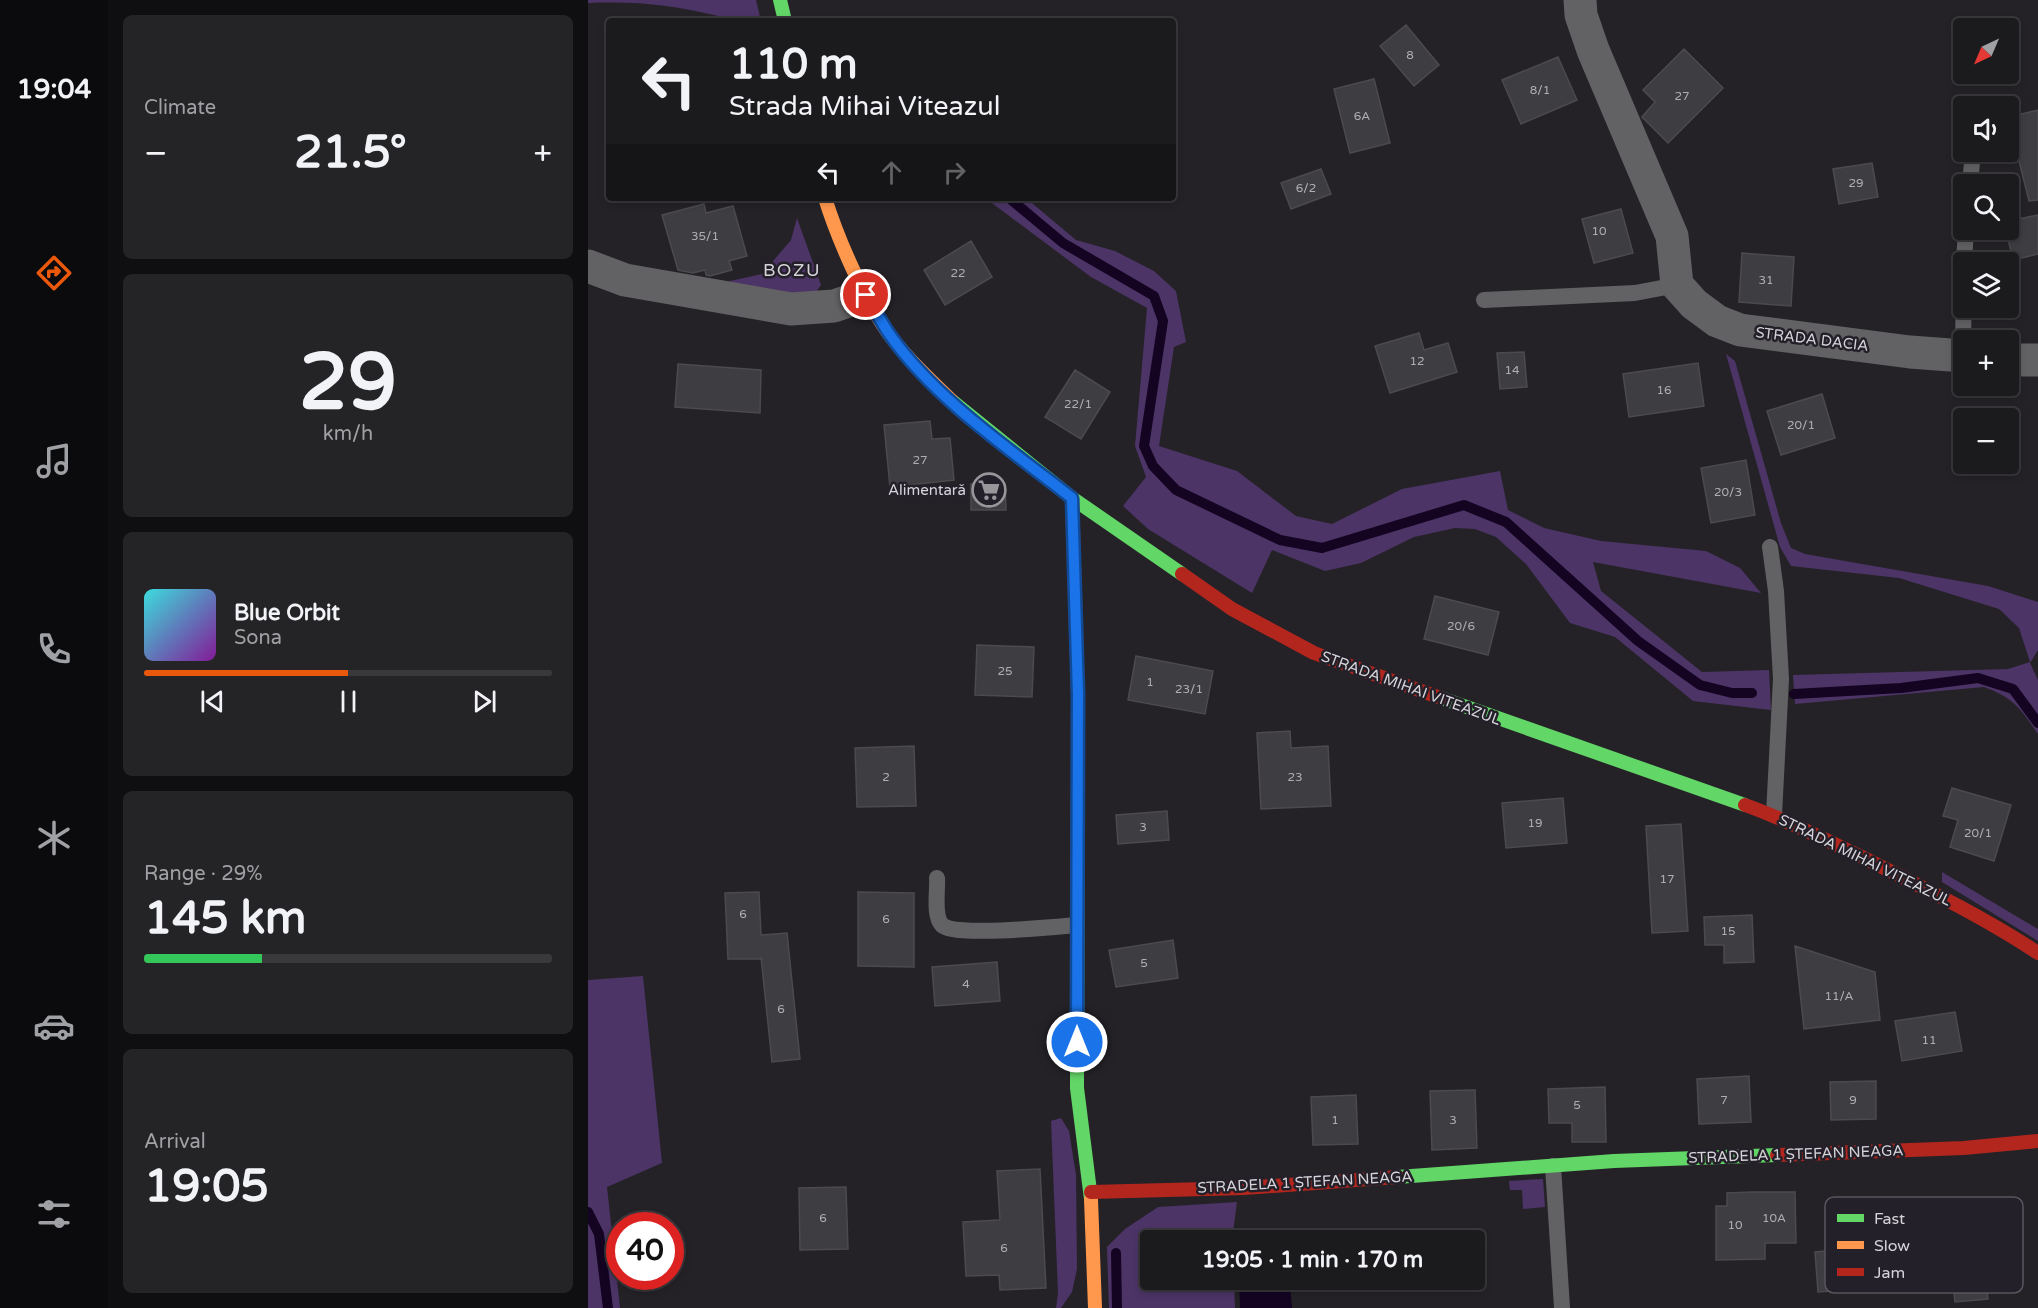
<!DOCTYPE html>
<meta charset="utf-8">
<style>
body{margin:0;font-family:"Varela Round",sans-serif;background:#242326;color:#f1f3f6;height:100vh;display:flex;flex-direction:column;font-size:22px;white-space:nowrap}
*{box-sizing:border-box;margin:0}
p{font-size:20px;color:#a0a1a4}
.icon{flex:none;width:33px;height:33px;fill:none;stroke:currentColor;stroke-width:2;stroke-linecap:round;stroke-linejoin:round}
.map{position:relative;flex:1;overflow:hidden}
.panel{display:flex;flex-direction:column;gap:15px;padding:15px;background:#0f0e10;width:480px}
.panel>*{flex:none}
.top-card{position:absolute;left:18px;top:18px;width:570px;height:183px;border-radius:6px;box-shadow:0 3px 9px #0003,0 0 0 2px #39383b;background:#1b1a1d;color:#f1f3f6;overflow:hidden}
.needle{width:39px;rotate:224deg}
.buttons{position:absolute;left:1365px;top:18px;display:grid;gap:12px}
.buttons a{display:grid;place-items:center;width:66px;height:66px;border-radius:6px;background:#1b1a1d;box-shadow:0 3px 9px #0003,0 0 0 2px #39383b;font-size:30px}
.speed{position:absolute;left:18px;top:1212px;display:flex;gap:12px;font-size:30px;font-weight:700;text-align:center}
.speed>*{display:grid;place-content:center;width:78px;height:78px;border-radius:50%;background:#1b1a1d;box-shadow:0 3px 9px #0003,0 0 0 2px #39383b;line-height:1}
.speed .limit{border:9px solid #d22;background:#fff;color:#111}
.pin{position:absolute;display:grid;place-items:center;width:51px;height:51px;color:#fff;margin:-26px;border:3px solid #fff;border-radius:50%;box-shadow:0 2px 6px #0007}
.me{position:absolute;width:66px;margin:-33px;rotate:0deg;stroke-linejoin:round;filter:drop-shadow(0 0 4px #0008)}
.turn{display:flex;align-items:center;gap:21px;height:126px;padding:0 24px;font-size:27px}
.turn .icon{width:78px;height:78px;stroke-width:2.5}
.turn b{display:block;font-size:42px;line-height:51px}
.lanes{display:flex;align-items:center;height:57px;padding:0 24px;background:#0003;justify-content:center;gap:30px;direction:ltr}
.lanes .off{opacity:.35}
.big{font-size:45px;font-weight:700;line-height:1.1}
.panel .widget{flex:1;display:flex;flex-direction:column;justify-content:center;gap:9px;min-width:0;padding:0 21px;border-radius:9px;background:#242326}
.panel .dial{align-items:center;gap:0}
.dial b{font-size:78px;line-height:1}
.song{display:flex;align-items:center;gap:18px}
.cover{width:72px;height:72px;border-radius:9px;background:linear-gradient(135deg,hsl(180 70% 55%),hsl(290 70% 35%))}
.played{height:6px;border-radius:3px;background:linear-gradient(90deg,#ea580c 50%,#39383b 50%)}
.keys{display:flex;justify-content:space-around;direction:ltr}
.heat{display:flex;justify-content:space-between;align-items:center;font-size:33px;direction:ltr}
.charge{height:9px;border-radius:4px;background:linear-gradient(90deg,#34c759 29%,#39383b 0)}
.trip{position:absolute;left:552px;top:1230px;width:345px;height:60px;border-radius:6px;background:#1b1a1d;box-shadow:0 3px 9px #0003,0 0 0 2px #39383b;font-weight:700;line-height:60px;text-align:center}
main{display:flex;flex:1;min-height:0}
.dock{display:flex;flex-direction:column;width:108px;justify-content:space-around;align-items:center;background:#0b0a0c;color:#a0a1a4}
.dock .icon{width:42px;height:42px}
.dock .selected{color:#ea580c}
.dock b{font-size:27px;color:#f1f3f6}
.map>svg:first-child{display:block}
</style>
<main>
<nav class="dock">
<b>19:04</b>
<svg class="icon selected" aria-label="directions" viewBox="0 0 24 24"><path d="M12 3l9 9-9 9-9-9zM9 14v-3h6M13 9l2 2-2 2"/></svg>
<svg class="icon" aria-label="music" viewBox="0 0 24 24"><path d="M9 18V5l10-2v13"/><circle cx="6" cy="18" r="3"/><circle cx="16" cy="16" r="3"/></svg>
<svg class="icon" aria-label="phone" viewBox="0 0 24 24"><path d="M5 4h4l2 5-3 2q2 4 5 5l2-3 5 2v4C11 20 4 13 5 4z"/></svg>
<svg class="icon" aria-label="climate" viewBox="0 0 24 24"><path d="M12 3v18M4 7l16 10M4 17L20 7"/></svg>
<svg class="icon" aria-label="car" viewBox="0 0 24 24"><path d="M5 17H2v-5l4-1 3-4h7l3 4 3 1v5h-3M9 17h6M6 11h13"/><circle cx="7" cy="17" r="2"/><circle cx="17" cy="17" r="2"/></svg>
<svg class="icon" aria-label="filters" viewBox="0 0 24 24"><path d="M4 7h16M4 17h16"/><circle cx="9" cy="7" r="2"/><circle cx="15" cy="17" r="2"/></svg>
</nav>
<section class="panel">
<div class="widget"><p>Climate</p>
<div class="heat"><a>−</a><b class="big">21.5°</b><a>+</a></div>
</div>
<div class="widget dial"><b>29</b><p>km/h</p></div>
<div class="widget">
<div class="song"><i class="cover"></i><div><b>Blue Orbit</b><p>Sona</p></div></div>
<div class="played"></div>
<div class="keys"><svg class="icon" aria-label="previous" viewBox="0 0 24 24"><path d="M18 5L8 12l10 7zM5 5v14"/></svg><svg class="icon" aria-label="pause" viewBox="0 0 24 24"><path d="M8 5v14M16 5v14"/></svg><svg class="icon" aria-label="next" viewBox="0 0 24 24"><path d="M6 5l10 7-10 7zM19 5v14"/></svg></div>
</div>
<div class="widget"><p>Range · 29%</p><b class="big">145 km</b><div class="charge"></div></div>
<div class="widget"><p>Arrival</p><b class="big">19:05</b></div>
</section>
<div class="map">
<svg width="1450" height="1308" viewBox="0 0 1450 1308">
<rect width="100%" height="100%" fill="#242227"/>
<path fill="#4c3466" d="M 0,0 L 168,0 L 173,21 L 140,21 L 134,17 C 86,5 50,1 0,3 Z
M 397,198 L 438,198 L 488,240 L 527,251 L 566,271 L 588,291 L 598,342 L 586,347 L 571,446 L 649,471 L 708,516 L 744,524 L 814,489 L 912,471 L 920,510 L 956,528 L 1013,541 L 1118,551 L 1152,568 L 1173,593 L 1005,562 L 1013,591 L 1114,672 L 1181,670 L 1183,710 L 1105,701 L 1027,637 L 982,623 L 938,564 L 908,537 L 887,529 L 867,528 L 826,537 L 773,563 L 737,571 L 684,550 L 664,593 L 560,529 L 535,506 L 558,477 L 547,446 L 559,308 L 503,277 Z
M 209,218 L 233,285 L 226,295 L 119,286 L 174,274 L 203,240 Z
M 1138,354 L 1147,361 L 1193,523 L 1203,548 L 1217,554 L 1400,586 L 1450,602 L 1450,650 L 1442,663 L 1450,680 L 1450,734 C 1432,708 1426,698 1396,687 L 1207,704 L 1205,675 L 1420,669 L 1442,662 L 1431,628 L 1411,609 L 1311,578 L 1203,566 L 1192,547 Z
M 1354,872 L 1450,929 L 1450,941 L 1354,882 Z
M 55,976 L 74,1163 L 19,1187 L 32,1308 L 0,1308 L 0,980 Z
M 473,1118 L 481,1131 L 488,1175 L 489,1269 L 484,1292 L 473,1308 L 468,1308 L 470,1293 L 463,1121 Z
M 955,1179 L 957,1207 L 935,1209 L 934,1190 L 922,1190 L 921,1181 Z
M 649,1202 L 644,1240 L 562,1240 L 562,1280 L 646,1280 L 647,1308 L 521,1308 L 519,1247 L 537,1229 L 570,1207 Z"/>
<path fill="#140422" d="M 651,1280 L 699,1280 L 702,1286 L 704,1308 L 652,1308 Z"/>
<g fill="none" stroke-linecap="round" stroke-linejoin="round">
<path stroke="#140422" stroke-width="10" d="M 421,198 L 475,243 L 566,296 L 575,321 L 556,446 L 565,466 L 588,490 L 692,540 L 734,548 L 876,505 L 918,522 L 1050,641 L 1112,685 L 1144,693 L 1164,693
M 1206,694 L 1313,688 L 1390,678 L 1425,689 L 1450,723
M 0,1212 L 11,1234 L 20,1308
M 528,1253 L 529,1308"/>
</g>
<path fill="#3e3d41" stroke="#4c4a4e" stroke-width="1.5" d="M 818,25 L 851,65 L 826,86 L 792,46 Z
M 1096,49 L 1135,88 L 1080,143 L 1054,117 L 1067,102 L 1055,90 Z
M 970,57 L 989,100 L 933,124 L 914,80 Z
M 786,79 L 802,143 L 762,153 L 746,89 Z
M 1450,110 L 1450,200 L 1441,201 L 1420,117 Z
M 1284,163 L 1290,197 L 1251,204 L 1245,169 Z
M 733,169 L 743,194 L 703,209 L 693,183 Z
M 116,204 L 118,213 L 145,206 L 159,256 L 141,261 L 144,270 L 122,276 L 118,275 L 117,270 L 105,273 L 90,270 L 74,215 Z
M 1033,209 L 1045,253 L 1006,263 L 994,219 Z
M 1450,215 L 1450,254 L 1425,260 L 1420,239 L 1420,221 Z
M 383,241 L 404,277 L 357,305 L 336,270 Z
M 1154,253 L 1206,257 L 1203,306 L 1151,302 Z
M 831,333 L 836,350 L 860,343 L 869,372 L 802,393 L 787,346 Z
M 936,352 L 939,387 L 912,389 L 909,353 Z
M 1110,363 L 1116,406 L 1041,417 L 1035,374 Z
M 90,364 L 173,370 L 172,413 L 87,407 Z
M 487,370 L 522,392 L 493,439 L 457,417 Z
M 1234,394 L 1247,438 L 1193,455 L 1179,411 Z
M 342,421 L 344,439 L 362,438 L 366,480 L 302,487 L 296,425 Z
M 1158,460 L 1167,515 L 1123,523 L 1113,468 Z
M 383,484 L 417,484 L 418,510 L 383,510 Z
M 847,596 L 911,612 L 900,655 L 836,639 Z
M 389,645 L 446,647 L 444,697 L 387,695 Z
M 548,656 L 625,671 L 617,714 L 540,700 Z
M 702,731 L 703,748 L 740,746 L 743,806 L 673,809 L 669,733 Z
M 326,746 L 328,806 L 269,807 L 267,748 Z
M 1364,788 L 1423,805 L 1406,861 L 1362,847 L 1370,820 L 1355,816 Z
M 975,798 L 979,843 L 918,848 L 914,803 Z
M 579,811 L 581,840 L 530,844 L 528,815 Z
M 1093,824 L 1100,931 L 1064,933 L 1058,826 Z
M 171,892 L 173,935 L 199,933 L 212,1059 L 184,1062 L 173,957 L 174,959 L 140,959 L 137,893 Z
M 270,892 L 326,893 L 326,967 L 270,966 Z
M 1164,915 L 1166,962 L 1136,963 L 1136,945 L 1117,945 L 1116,917 Z
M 585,940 L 590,978 L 528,987 L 521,950 Z
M 1207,946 L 1287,972 L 1292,1020 L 1216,1029 Z
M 409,962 L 412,1001 L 347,1006 L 344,967 Z
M 1367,1012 L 1374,1051 L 1314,1061 L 1307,1021 Z
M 1161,1076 L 1163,1122 L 1111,1124 L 1109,1079 Z
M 1288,1081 L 1288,1119 L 1243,1120 L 1242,1082 Z
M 1017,1087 L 1018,1142 L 984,1142 L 984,1123 L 961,1123 L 960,1089 Z
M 887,1090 L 889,1148 L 844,1150 L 842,1091 Z
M 768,1095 L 770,1144 L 725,1145 L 723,1097 Z
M 452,1169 L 458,1288 L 412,1290 L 411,1275 L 378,1276 L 375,1222 L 412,1220 L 409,1171 Z
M 258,1187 L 260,1249 L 212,1250 L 211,1188 Z
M 1165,1192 L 1207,1192 L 1208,1243 L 1177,1243 L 1177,1259 L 1128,1260 L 1128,1206 L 1139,1206 L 1139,1193 Z
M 1393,1232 L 1400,1299 L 1367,1302 L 1365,1282 L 1230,1292 L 1227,1252 L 1322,1244 L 1321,1238 Z"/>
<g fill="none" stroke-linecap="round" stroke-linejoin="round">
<path stroke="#626163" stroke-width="16" d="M 1382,184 L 1385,152
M 1376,262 L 1378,230
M 896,300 L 1047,293 L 1089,285
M 1375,356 L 1376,264
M 1182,547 L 1188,591 L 1193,679 L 1186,815
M 349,878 C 350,890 345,916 354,925 C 365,937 467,927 489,925
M 965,1166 L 974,1308"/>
<path stroke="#626163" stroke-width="33" d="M 992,0 L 993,15 L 1005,50 L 1084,236 L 1089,285 L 1106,304 L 1129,321 L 1152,330 L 1322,352 L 1376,356
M 0,266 L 37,280 L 203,309 L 246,306 L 278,295
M 1420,360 L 1450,360"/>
<path stroke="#63d668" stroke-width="14" d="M 192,0 L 197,21
M 364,401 L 484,498 L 594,574
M 853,698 L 1157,805
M 490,789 L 489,1088 L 503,1199
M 810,1177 L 1026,1161 L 1189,1155"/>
<path stroke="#ff974d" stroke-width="14" d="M 237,198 C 250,240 277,301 303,337 C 321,360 342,380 364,401
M 503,1199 L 507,1308"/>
<path stroke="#b3261e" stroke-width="14" d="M 484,498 L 490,694 L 490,789
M 594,574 L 644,609 L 726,653 L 853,698
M 1157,805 C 1197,819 1235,839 1274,857 C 1334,887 1394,916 1450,953
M 1189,1155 L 1376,1148 L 1450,1141
M 503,1192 L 656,1188 L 810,1177"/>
</g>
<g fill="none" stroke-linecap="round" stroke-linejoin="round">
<g stroke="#114b97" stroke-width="15">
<path id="route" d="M 278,295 C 286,308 293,322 302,335 C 347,399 423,450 484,498 L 490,694 L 489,1042"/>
</g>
<use href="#route" stroke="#1a73e8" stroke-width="10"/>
</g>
<defs>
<g id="supermarket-ring" transform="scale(1.725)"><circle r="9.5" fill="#242029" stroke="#98969b" stroke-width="1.5"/><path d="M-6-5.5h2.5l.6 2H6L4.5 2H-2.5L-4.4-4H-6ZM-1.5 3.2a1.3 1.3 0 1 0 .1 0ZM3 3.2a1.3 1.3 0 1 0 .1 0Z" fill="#98969b"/></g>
</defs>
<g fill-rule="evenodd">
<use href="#supermarket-ring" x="401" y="490"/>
</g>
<g text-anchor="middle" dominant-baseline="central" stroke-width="5" stroke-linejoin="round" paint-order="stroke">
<g font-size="12" fill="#b0aeb3">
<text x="822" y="55">8</text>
<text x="952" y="90">8/1</text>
<text x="1094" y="96">27</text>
<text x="774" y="116">6A</text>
<text x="1268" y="183">29</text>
<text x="718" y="188">6/2</text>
<text x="1011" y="231">10</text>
<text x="117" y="236">35/1</text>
<text x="370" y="273">22</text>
<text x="1178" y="280">31</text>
<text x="829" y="361">12</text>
<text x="924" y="370">14</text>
<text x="1076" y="390">16</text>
<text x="490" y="404">22/1</text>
<text x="1213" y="425">20/1</text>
<text x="332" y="460">27</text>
<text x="1140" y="492">20/3</text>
<text x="873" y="626">20/6</text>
<text x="417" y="671">25</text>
<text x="562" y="682">1</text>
<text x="601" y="689">23/1</text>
<text x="298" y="777">2</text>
<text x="707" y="777">23</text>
<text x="947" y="823">19</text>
<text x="555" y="827">3</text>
<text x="1390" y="833">20/1</text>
<text x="1079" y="879">17</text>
<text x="155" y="914">6</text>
<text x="298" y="919">6</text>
<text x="1140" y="931">15</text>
<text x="556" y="963">5</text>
<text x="378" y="984">4</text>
<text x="1251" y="996">11/A</text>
<text x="193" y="1009">6</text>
<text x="1341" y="1040">11</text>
<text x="1136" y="1100">7</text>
<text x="1265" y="1100">9</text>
<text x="989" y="1105">5</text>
<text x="747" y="1120">1</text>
<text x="865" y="1120">3</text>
<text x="235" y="1218">6</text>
<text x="1186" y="1218">10A</text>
<text x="1147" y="1225">10</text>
<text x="416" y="1248">6</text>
</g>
<g font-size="15" fill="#d6d4d9" stroke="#242029">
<text transform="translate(1224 339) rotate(7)">STRADA DACIA</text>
<text transform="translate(823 688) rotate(20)">STRADA MIHAI VITEAZUL</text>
<text transform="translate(1277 860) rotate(26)">STRADA MIHAI VITEAZUL</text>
<text transform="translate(1208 1154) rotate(-2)">STRADELA 1 ȘTEFAN NEAGA</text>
<text transform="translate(717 1182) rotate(-3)">STRADELA 1 ȘTEFAN NEAGA</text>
</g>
<g font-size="15" fill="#d6d4d9" stroke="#242029" text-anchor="end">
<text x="378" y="490">Alimentară</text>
</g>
<g font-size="18" letter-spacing="1.5" fill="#d6d4d9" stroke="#242029">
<text x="204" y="270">BOZU</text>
</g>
</g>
<rect x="1237" y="1197" width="198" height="96" rx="9" fill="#242029" stroke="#59565e" stroke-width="1.5"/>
<rect x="1249" y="1214" width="27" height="8" fill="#63d668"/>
<rect x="1249" y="1241" width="27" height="8" fill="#ff974d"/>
<rect x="1249" y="1268" width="27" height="8" fill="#b3261e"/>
<g font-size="16" fill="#d6d4d9">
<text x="1286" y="1224">Fast</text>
<text x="1286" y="1251">Slow</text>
<text x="1286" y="1278">Jam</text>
</g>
</svg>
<div class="buttons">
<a><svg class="needle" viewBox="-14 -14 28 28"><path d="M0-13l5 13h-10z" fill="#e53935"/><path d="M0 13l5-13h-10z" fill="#a0a1a4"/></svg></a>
<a><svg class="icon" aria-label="sound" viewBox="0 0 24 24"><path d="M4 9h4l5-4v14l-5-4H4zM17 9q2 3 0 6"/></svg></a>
<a><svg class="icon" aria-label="search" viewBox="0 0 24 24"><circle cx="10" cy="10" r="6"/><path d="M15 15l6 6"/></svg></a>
<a><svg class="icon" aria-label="layers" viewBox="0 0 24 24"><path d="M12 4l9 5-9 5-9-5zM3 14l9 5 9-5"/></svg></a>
<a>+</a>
<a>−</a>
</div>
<div class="speed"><div class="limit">40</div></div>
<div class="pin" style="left:278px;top:295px;background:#d93025"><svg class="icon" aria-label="arrive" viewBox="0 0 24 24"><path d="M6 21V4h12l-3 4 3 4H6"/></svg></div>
<svg class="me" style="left:489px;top:1042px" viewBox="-20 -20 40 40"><circle r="17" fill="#1a73e8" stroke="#fff" stroke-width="3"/><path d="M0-11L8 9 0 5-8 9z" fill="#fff"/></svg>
<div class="trip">19:05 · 1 min · 170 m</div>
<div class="top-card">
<div class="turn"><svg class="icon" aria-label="left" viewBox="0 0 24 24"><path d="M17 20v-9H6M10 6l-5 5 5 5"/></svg><div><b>110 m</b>Strada Mihai Viteazul</div></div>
<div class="lanes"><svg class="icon" aria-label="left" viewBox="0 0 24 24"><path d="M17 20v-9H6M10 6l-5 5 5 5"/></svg><svg class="icon off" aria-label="ahead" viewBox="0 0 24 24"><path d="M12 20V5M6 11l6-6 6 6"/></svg><svg class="icon off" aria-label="right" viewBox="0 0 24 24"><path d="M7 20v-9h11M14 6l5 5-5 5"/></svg></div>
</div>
</div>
</main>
